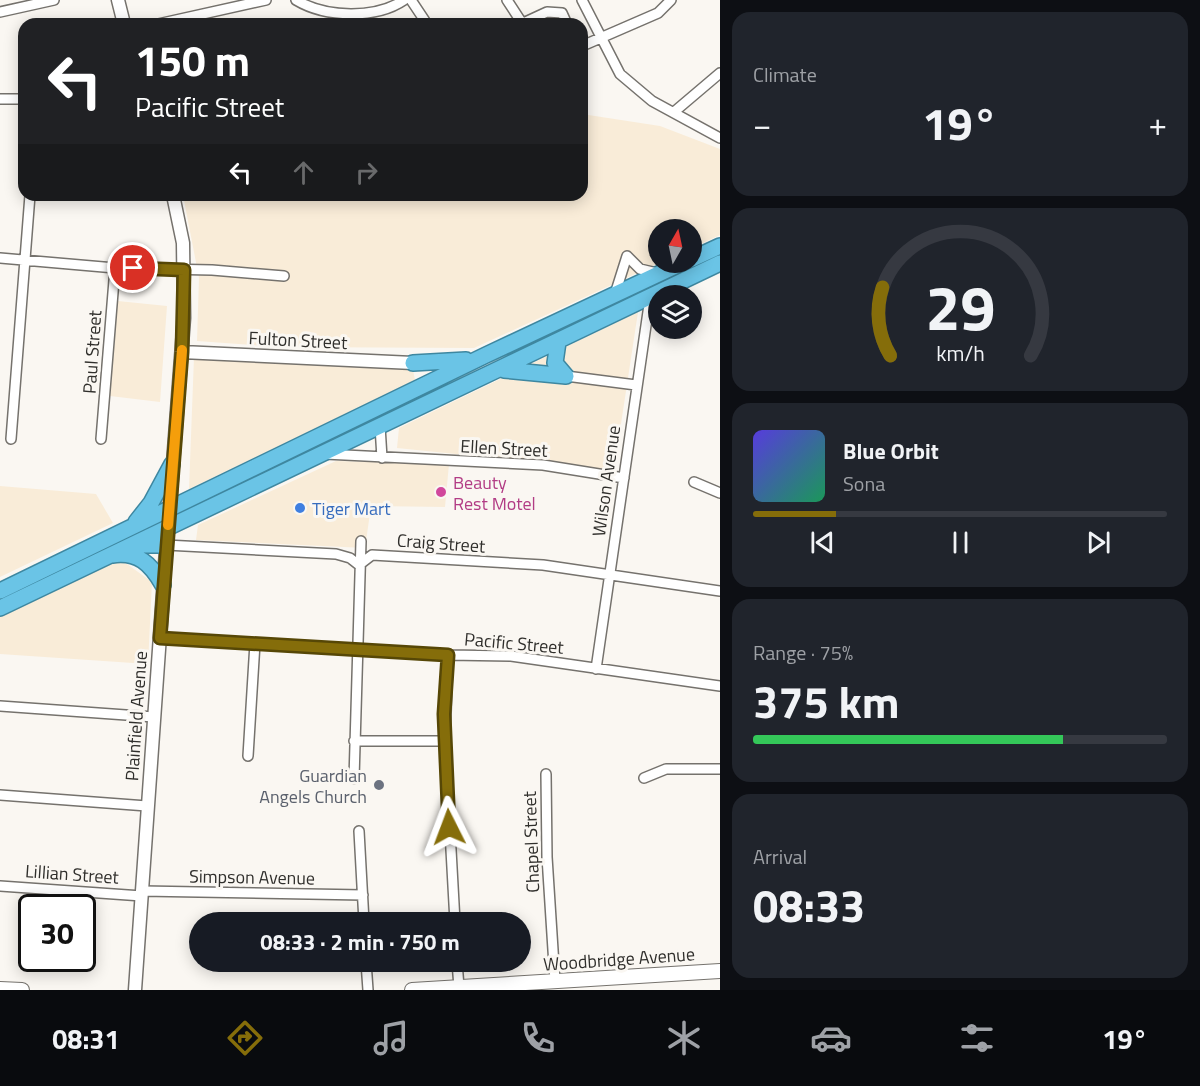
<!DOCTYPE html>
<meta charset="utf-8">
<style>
body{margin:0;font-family:"Titillium Web",sans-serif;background:#20242c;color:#f1f3f6;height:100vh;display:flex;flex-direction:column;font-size:22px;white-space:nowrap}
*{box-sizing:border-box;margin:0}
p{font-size:20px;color:#9ea1a6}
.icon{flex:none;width:33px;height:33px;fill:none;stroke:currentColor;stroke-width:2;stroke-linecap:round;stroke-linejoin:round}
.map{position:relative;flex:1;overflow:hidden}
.details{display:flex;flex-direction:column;gap:12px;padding:12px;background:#0d0f14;width:480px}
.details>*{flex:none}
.banner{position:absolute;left:18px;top:18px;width:570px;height:183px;border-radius:18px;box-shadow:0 3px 15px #0003;background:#202124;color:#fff;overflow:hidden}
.needle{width:39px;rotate:9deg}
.tools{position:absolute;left:648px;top:219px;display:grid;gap:12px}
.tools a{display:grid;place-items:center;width:54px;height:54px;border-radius:50%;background:#171b24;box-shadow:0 3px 15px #0003;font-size:30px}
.speed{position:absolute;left:18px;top:894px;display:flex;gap:12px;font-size:30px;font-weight:700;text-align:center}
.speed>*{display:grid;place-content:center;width:78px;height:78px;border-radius:50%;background:#171b24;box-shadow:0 3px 15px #0003;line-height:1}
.speed .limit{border:3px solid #111;border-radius:9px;background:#fff;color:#111}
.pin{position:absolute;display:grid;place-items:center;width:51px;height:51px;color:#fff;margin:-26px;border:3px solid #fff;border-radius:50%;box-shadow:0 2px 6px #0007}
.me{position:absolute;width:66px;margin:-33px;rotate:357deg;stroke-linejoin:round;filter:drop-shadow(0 0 4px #0008)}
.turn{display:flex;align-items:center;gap:21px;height:126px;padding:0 18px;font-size:27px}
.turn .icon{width:78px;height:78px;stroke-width:2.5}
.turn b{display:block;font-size:42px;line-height:51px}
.lanes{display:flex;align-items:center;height:57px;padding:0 18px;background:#0003;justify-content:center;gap:30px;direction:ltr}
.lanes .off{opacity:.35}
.big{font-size:45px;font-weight:700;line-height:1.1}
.details .widget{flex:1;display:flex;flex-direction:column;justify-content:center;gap:9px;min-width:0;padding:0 21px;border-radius:18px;background:#20242c}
.details .dial{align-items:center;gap:0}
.dial svg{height:156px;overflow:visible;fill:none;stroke:#363941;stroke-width:7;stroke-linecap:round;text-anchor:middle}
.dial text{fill:#f1f3f6;stroke:none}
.song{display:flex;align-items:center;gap:18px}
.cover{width:72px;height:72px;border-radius:9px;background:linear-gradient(135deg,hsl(250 70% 55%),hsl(150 70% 35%))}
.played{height:6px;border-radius:3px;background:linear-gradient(90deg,#856d0a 20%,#363941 20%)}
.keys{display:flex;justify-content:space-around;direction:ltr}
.heat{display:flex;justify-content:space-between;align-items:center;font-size:33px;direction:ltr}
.charge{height:9px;border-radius:4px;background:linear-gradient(90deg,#34c759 75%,#363941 0)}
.trip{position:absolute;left:189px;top:912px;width:342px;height:60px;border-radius:30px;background:#171b24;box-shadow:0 3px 15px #0003;font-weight:700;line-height:60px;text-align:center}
.tabs{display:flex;height:96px;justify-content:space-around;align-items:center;background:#090b0e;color:#9ea1a6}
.tabs .icon{width:42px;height:42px}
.tabs .selected{color:#856d0a}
.tabs b{font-size:27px;color:#f1f3f6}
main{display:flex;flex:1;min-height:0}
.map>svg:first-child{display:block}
</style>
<main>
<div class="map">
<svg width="720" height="990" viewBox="0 0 720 990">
<rect width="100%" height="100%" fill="#faf7f2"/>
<path fill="#f9ecd8" d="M 582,114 L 660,126 L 720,149 L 720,235 L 692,248 L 692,230 L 658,230 L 659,263 L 474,348 L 278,347 L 197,341 L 199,278 L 183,195 L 582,195 Z
M 118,301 L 167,306 L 160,402 L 110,396 Z
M 638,312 L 614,470 L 397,448 L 399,428 Z
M 194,357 L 413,370 L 415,380 L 189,489 Z
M 336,461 L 449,464 L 445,507 L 371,506 L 365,548 L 196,540 L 198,525 Z
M 0,486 L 96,494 L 113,523 L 0,577 Z
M 120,559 L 152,582 L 148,664 L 0,654 L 0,616 Z"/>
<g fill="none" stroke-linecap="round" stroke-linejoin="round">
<g stroke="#75726d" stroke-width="12">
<path id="minor" d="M 296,0 C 326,18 376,19 404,0
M 411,0 L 427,24
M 507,0 L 522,23
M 582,0 L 620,74 L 652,101 L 720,138
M 0,12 L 54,0
M 158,24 L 266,0
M 521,24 L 547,12 L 562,13 L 567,24
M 582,46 L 658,13 L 671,0
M 582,61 L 582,70
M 0,99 L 24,99
M 674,112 L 720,73
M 0,258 L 115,268 L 212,270 L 284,276
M 615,294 L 627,256 L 640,269 L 657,273
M 566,376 L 636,385
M 380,426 L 382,458
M 11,439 L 30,195
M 101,439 L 115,268
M 325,454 L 543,465 L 624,478
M 694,482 L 720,493
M 166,545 L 336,554 L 350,558 L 359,565
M 359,565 L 372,555 L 543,565 L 720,591
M 160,638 L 448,655 L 511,656 L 720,686
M 448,655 L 445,741 L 455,922
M 596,669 L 650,298
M 0,706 L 154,717
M 354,741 L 445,741
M 248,756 L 255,643
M 546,774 L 547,857 L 555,981
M 644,778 L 666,769 L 720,769
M 354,779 L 361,541
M 0,795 L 147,806
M 359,831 L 364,922
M 0,886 L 142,896
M 142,891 L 363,895
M 366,962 L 368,990
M 457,962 L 459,987"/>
</g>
<g stroke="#75726d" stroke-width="15">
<path id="tertiary" d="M 118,0 L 124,24
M 182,352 L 413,363
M 169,516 L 184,318 L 183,243 L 173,195
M 135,990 L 167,536"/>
</g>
<g stroke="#75726d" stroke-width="16">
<path id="secondary" d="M 0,989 L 22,990
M 412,990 L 720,971"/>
</g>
<g stroke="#3e87a0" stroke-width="18">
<path id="trunk" d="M 692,259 L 720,246
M 558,342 L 555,363 L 566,376
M 413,363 L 466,360
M 504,370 L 566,376
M 136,522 L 151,503 L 172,464
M 137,545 L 166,545
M 112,555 C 138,551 151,564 163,585
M 0,591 L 486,355 L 684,262
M 0,608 L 720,263"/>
</g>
<use href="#minor" stroke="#fff" stroke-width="9"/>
<use href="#tertiary" stroke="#fff" stroke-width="12"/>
<use href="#secondary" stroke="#fff" stroke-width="14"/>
<use href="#trunk" stroke="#6ac4e6" stroke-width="15"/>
</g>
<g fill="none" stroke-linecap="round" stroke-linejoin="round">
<g stroke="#564706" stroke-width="15">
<path id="route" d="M 133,268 L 184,270 L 182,352 L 160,638 L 448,655 L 444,714 L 449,827"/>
</g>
<use href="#route" stroke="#856d0a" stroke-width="10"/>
<path stroke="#f59e0b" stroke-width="10" d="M 168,525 L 182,350"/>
</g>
<circle fill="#d1479c" stroke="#faf7f2" stroke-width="2" cx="441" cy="492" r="6"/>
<circle fill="#3f7fe0" stroke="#faf7f2" stroke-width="2" cx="300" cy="508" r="6"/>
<circle fill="#6b7280" stroke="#faf7f2" stroke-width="2" cx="379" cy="785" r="6"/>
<g text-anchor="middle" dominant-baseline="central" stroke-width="6" stroke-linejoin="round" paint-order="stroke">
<g font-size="18" fill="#302f2c" stroke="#faf7f2">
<text transform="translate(298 340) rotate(3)">Fulton Street</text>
<text transform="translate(92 352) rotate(-86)">Paul Street</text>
<text transform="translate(504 448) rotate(3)">Ellen Street</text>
<text transform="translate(606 481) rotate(-82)">Wilson Avenue</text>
<text transform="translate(441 543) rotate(4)">Craig Street</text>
<text transform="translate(514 643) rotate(5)">Pacific Street</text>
<text transform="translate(136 716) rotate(-86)">Plainfield Avenue</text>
<text transform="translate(531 842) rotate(-92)">Chapel Street</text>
<text transform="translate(72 874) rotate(4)">Lillian Street</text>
<text transform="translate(252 877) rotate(1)">Simpson Avenue</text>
<text transform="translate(619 959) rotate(-4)">Woodbridge Avenue</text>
</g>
<g font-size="18" fill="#b23c85" stroke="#faf7f2" text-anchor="start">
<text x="453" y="482">Beauty<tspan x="453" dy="21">Rest Motel</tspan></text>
</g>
<g font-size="18" fill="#366cbe" stroke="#faf7f2" text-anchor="start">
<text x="312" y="508">Tiger Mart</text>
</g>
<g font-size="18" fill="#5b616d" stroke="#faf7f2" text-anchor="end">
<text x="367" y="775">Guardian<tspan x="367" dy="21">Angels Church</tspan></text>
</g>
</g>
</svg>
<div class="tools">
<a><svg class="needle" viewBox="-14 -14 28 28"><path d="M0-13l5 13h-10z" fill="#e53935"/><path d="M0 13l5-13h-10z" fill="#9ea1a6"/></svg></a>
<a><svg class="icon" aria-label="layers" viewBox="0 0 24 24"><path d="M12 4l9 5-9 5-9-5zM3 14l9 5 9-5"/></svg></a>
</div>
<div class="speed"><div class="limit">30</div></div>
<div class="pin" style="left:133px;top:268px;background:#d93025"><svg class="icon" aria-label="arrive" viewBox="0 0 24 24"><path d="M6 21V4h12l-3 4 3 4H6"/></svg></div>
<svg class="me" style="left:449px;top:827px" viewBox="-20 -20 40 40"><path d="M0-17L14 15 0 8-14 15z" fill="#856d0a" stroke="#fff" stroke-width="4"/></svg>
<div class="trip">08:33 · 2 min · 750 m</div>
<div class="banner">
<div class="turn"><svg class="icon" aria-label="left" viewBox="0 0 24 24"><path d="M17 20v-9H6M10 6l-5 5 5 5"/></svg><div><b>150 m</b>Pacific Street</div></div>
<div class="lanes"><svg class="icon" aria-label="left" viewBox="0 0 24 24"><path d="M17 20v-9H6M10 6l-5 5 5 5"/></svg><svg class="icon off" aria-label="ahead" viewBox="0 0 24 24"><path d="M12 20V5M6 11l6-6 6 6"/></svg><svg class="icon off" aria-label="right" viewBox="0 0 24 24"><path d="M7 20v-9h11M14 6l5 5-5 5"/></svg></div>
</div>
</div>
<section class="details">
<div class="widget"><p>Climate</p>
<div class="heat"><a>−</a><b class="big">19°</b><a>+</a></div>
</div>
<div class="widget dial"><svg viewBox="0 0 100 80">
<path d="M14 69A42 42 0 1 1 86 69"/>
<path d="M14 69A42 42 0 0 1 10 34" stroke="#856d0a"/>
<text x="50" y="56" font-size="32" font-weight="700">29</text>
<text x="50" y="72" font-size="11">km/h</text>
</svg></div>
<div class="widget">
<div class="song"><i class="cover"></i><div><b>Blue Orbit</b><p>Sona</p></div></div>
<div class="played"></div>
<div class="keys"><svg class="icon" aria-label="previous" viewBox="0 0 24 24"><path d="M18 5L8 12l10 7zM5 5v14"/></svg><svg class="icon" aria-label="pause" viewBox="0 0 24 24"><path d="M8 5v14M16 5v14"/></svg><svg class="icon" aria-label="next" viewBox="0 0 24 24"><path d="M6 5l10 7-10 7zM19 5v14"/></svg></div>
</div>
<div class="widget"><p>Range · 75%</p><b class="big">375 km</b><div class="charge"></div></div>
<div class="widget"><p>Arrival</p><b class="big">08:33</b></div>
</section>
</main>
<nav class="tabs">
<b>08:31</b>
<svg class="icon selected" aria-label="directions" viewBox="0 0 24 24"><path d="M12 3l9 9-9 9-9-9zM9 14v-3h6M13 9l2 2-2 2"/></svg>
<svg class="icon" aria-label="music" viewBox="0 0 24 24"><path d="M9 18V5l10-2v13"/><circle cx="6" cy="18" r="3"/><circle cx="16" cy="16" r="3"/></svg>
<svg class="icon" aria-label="phone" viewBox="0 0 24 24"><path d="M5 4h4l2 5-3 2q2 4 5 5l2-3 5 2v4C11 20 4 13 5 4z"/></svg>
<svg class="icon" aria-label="climate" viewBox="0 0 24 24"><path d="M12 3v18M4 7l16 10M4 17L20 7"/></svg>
<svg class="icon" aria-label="car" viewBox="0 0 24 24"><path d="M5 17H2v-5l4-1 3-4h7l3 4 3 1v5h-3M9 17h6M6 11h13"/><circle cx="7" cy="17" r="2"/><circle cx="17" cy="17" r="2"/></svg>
<svg class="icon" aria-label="filters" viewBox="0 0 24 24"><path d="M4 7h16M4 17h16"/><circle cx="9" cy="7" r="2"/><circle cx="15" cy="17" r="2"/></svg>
<b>19°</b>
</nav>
